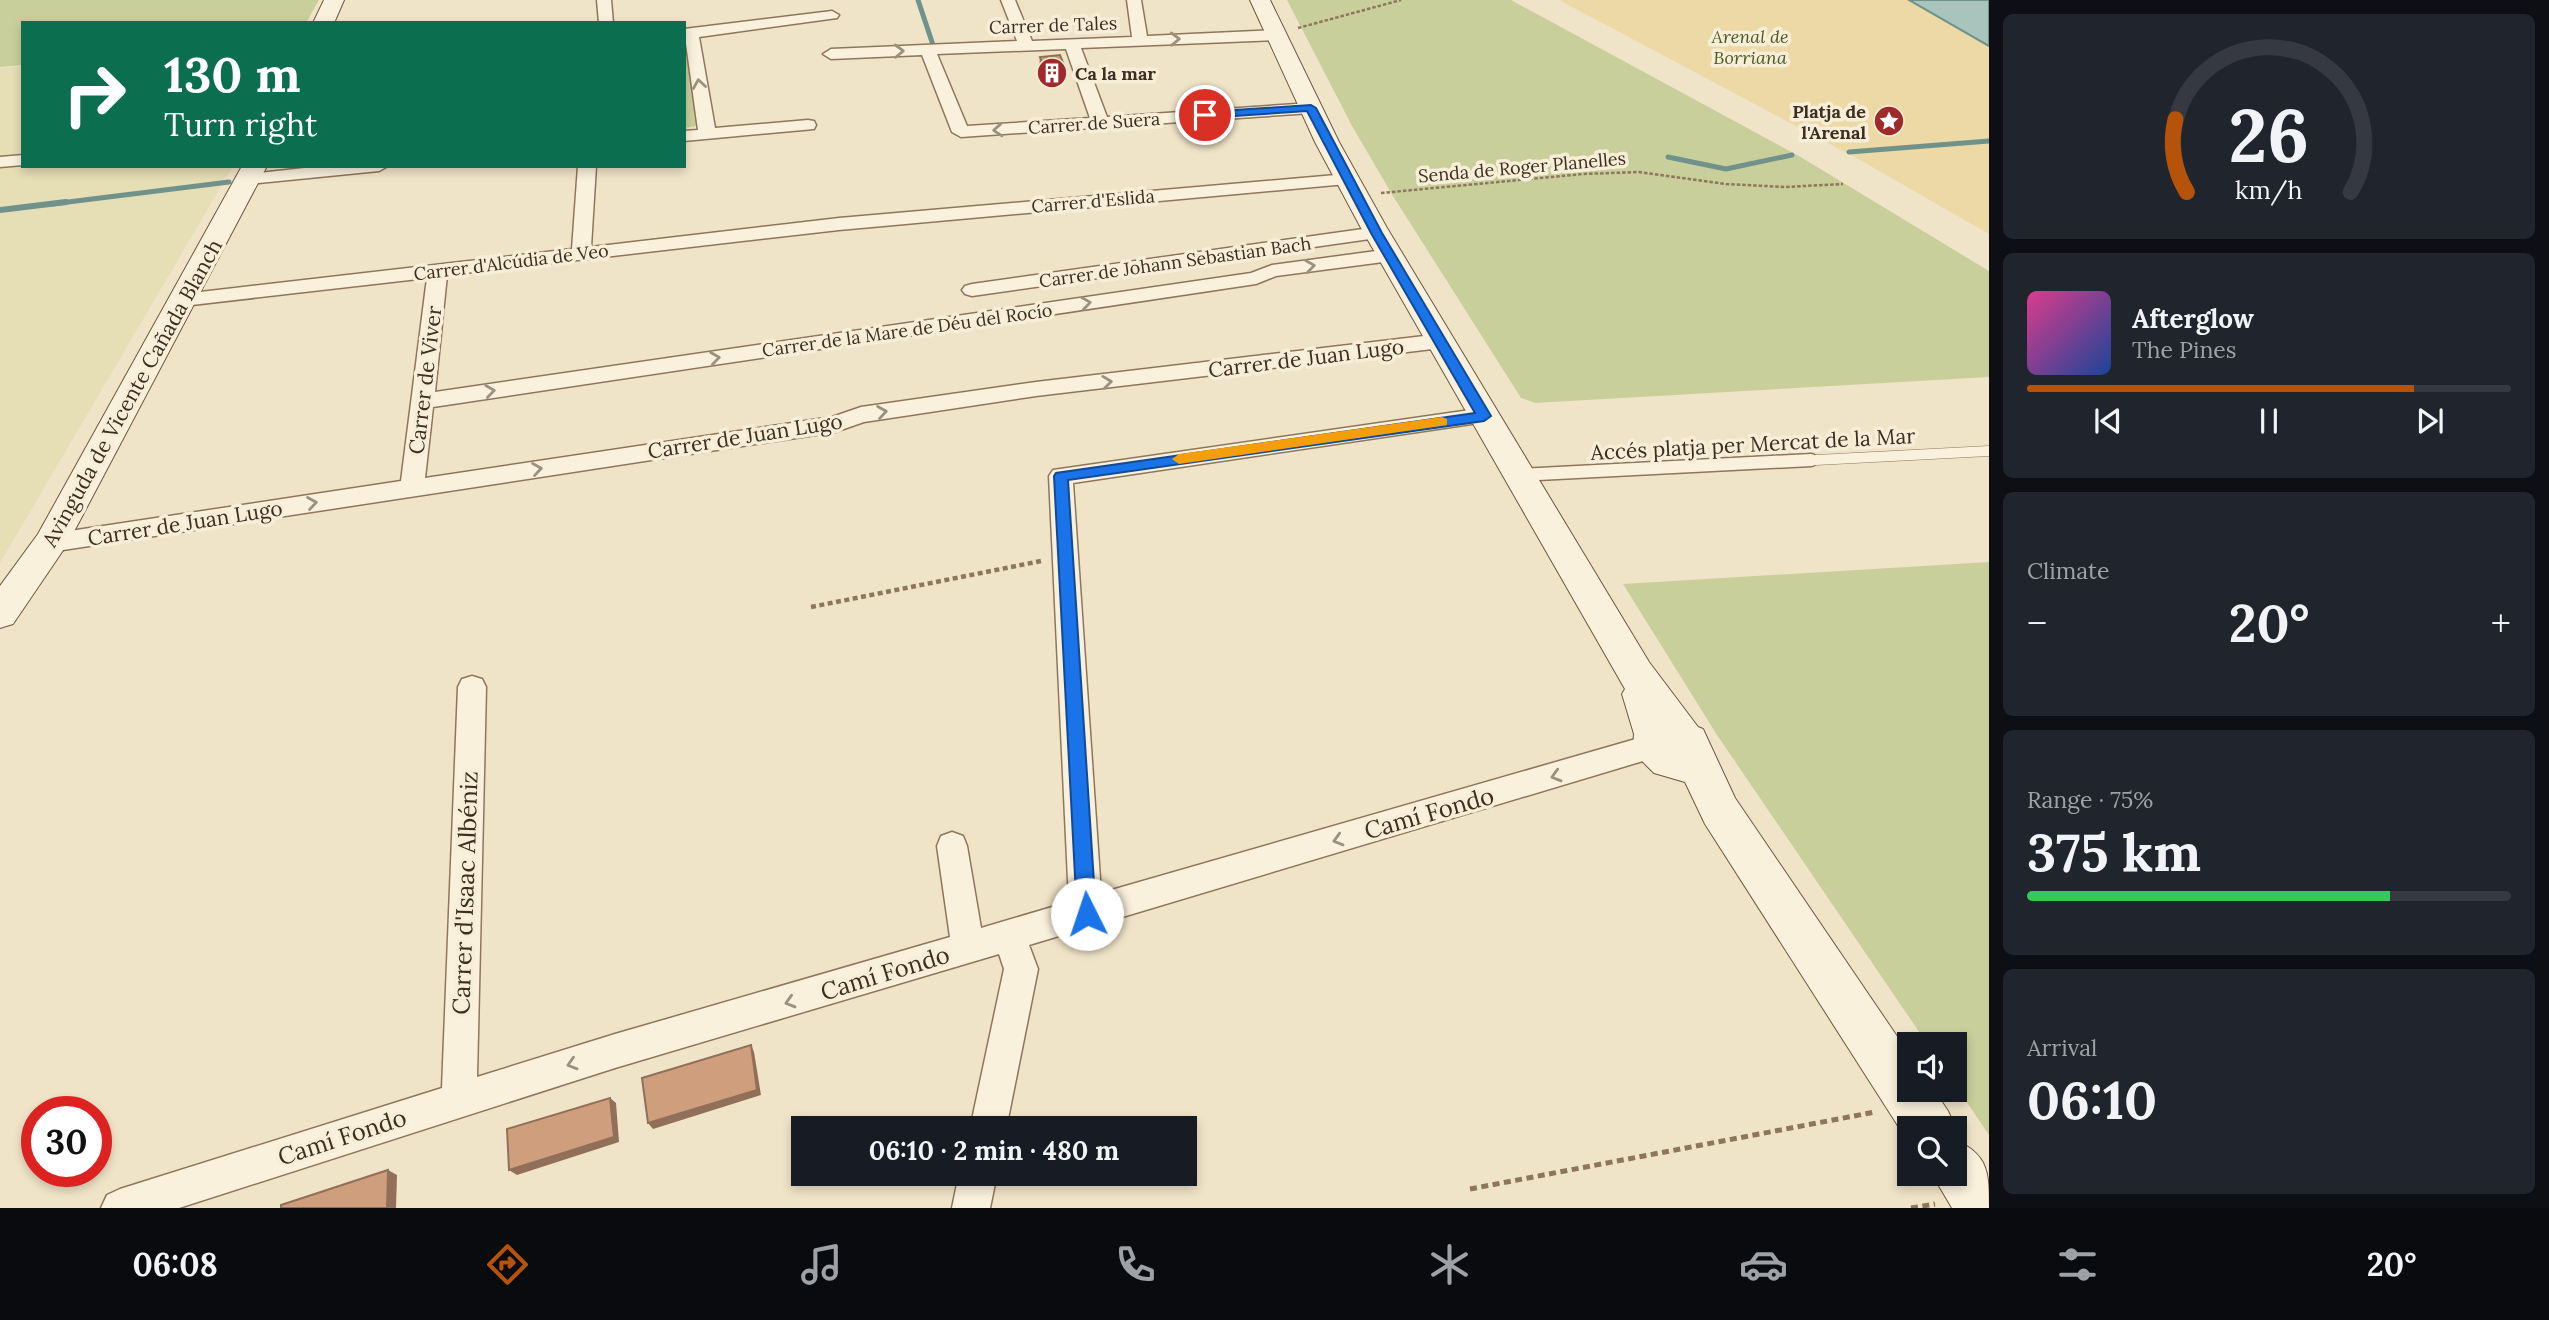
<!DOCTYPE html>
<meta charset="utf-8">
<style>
body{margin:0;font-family:Lora,serif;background:#20242c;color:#f1f3f6;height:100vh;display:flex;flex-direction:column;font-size:26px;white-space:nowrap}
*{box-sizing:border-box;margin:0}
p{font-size:23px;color:#9ea1a6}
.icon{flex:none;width:38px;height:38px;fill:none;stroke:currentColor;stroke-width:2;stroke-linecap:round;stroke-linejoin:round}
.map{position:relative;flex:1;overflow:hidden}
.drawer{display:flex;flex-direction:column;gap:14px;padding:14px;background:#0d0f14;width:560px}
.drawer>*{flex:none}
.banner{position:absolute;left:21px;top:21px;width:665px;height:147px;border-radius:0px;box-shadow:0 4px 10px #0003;background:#0b6e4f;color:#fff;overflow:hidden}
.controls{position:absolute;left:1897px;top:1032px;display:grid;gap:14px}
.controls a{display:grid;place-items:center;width:70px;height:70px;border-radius:0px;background:#171b24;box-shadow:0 4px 10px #0003;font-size:35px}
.speed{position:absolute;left:21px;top:1096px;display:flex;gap:14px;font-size:35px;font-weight:700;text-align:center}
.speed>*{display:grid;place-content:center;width:91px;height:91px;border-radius:50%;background:#171b24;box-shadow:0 4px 10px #0003;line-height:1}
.speed .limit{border:10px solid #d22;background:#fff;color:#111}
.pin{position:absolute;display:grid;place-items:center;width:60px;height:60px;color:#fff;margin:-30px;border:4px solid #fff;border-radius:50%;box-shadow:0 2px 7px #0007}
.me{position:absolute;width:77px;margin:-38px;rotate:356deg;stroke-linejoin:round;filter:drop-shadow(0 0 5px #0008)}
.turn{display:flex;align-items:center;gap:24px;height:147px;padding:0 28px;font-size:32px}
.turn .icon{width:91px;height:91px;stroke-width:2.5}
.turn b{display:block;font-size:49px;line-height:60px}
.big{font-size:52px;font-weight:700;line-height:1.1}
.drawer .card{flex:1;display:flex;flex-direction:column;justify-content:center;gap:10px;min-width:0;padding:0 24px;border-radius:10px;background:#20242c}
.drawer .dial{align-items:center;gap:0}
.dial svg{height:182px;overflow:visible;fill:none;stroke:#363941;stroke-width:7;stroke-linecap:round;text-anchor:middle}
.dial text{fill:#f1f3f6;stroke:none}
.song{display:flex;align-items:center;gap:21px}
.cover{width:84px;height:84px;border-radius:10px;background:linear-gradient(135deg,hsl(330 70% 55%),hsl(220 70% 35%))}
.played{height:7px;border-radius:4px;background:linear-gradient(90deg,#b45309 80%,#363941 80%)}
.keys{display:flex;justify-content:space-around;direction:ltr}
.heat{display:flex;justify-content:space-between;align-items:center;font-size:38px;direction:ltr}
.charge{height:10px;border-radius:5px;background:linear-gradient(90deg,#34c759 75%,#363941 0)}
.trip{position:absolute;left:791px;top:1116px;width:406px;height:70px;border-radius:0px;background:#171b24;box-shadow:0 4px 10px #0003;font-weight:700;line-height:70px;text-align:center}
.menu{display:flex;height:112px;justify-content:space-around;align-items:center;background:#090b0e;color:#9ea1a6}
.menu .icon{width:49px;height:49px}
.menu .on{color:#b45309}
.menu b{font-size:32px;color:#f1f3f6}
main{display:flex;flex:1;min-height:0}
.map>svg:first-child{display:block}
</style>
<main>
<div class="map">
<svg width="1989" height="1208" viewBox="0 0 1989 1208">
<rect width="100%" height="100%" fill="#f0e4c8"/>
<path fill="#e6deb5" d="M 23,66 L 23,157 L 0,159 L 0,68 Z
M 23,162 L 23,166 L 233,166 L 0,563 L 0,165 Z"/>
<path fill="#c9cf9b" d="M 0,0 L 319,0 L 306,23 L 23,23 L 23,65 L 0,67 Z
M 1287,0 L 1511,0 L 1799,156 L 1989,271 L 1989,377 L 1535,403 L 1521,398 L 1393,196 L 1352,126 Z
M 684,41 L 697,126 L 684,128 Z
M 1989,562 L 1989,1135 L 1955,1085 L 1955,1045 L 1928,1045 L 1717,735 L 1623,584 Z"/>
<path fill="#ecd9a5" d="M 1559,0 L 1909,0 L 1989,46 L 1989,234 L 1860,160 Z"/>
<path fill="#a9c4bc" stroke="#6f938a" stroke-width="2" d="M 1909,0 L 1989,0 L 1989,46 Z"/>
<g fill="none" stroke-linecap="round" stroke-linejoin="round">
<path stroke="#6f938a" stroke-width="5" d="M 918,0 L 933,45
M 1849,152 L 1989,141
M 1668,157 L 1726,169 L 1792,155
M 52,204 L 229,182"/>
<path stroke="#6f938a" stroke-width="6" d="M 0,210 L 66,202"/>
<g stroke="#8d765c" stroke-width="11">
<path id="lane-far1" d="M 1777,462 L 1989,451"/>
</g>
<g stroke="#8d765c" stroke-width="15">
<path id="lane" d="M 1520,475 L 1811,460"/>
</g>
<g stroke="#8d765c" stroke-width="3">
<path id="street" d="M 597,0 L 611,0 L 613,23 L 599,23 Z
M 1001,0 L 1015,0 L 1032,41 L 1132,37 L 1127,0 L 1141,0 L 1147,36 L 1277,30 L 1285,35 L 1277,40 L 1081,48 L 1107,117 L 1311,103 L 1319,108 L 1311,113 L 961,137 L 952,132 L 922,55 L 831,59 L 823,54 L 831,49 L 1017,41 ZM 1066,49 L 1090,118 L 967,126 L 937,54 Z
M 832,11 L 839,15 L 837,18 L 699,37 L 715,128 L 808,120 L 814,121 L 816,125 L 814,129 L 684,141 L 684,131 L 698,130 L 684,29 Z
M 23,155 L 23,165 L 0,167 L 0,157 Z
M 323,166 L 388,166 L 379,171 L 249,184 L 240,179 L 249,174 Z
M 578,166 L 596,166 L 591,247 L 839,218 L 1347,174 L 1356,179 L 1347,184 L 839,230 L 447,275 L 435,392 L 1251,273 L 1272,265 L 1391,249 L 1401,255 L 1391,261 L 1276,276 L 1256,284 L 433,407 L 425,478 L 832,417 L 861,407 L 1036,382 L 1441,334 L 1448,336 L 1452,341 L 1448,346 L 1441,348 L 1036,396 L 864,422 L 835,432 L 50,552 L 41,550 L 37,543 L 41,536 L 50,534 L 401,481 L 427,278 L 183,306 L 176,304 L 173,300 L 176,296 L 183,294 L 572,249 Z
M 1377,227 L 1387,233 L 1384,237 L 972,296 L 965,294 L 962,290 L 965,286 L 972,284 Z
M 1484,408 L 1492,411 L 1495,416 L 1492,421 L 1073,483 L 1101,893 L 1653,734 L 1663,737 L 1668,746 L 1663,755 L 1029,945 L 1038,969 L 1006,1129 L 970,1129 L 1004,969 L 999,954 L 615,1068 L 179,1208 L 101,1208 L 107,1195 L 120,1189 L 442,1088 L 458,687 L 462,679 L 472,676 L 482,679 L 486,687 L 477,1077 L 615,1034 L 950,937 L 937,846 L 941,836 L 952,832 L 963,836 L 967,846 L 981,928 L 1069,902 L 1049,476 L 1053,470 Z
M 959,1174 L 997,1174 L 990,1208 L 952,1208 Z"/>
</g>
<g stroke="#6f573f" stroke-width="2">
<path id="secondary" d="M 324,0 L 344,0 L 334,23 L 313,23 Z
M 1250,0 L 1270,0 L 1339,142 L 1387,228 L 1649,662 L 1698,727 L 1703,729 L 1735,798 L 1909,1054 L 1909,1090 L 1934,1090 L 1948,1111 L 1956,1129 L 1955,1131 L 1955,1129 L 1909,1129 L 1909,1143 L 1705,824 L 1685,782 L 1654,773 L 1639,758 L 1633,746 L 1634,734 L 1622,694 L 1625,689 L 1361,228 L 1315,142 Z
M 242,166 L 267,166 L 68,543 L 13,624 L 0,628 L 0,586 L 38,534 Z
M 1955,1140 C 1989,1155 1989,1173 1989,1208 L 1952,1208 L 1932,1174 L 1955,1174 Z"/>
</g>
<path stroke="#8d765c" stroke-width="2.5" stroke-dasharray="3.5 2" stroke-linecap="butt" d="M 1298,28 L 1401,0
M 1381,193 L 1583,174 L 1639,172 L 1726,184 L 1785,187 L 1843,184"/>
<path stroke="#8d765c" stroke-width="4.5" stroke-dasharray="5 3.5" stroke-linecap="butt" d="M 811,607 L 1041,561"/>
<path stroke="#8d765c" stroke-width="5" stroke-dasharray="7 4.5" stroke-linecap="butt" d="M 1470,1189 L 1875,1112
M 1911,1208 L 1935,1204"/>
<use href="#lane-far1" stroke="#faf1dc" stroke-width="10"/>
<use href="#lane" stroke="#faf1dc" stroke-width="12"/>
<use href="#street" fill="#faf1dc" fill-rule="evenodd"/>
<use href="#secondary" fill="#faf1dc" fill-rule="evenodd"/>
</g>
<path fill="#b2896c" d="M 1040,57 L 1066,70 L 1066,79 L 1045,80 L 1039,66 Z"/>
<path fill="#916f58" d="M 751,1045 L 754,1052 L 761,1095 L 653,1129 L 648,1123 Z
M 610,1098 L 616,1103 L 619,1142 L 517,1175 L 509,1170 Z
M 388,1170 L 397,1175 L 396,1208 L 387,1208 Z"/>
<path fill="#cf9f7d" stroke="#916f58" stroke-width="2" d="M 1060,55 L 1066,70 L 1045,71 L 1040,57 Z
M 751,1045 L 757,1090 L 648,1123 L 642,1078 Z
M 610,1098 L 614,1137 L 509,1170 L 507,1129 Z
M 388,1170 L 387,1208 L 281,1208 L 281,1205 Z"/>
<defs><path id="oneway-chevron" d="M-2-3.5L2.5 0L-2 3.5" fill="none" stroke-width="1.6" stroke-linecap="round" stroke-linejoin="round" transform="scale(1.75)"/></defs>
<g stroke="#9c907e">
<use href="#oneway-chevron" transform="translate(1175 39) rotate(-2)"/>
<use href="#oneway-chevron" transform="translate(899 51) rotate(-2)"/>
<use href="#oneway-chevron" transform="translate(699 84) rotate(-99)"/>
<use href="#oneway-chevron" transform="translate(998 130) rotate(176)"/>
<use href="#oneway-chevron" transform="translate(1310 266) rotate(-8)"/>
<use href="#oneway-chevron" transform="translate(1086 303) rotate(-8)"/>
<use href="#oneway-chevron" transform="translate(715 358) rotate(-8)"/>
<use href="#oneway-chevron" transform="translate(1107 382) rotate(-7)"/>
<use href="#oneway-chevron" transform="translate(490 391) rotate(-8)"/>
<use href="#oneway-chevron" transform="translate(882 412) rotate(-9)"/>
<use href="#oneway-chevron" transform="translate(537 469) rotate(-9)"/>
<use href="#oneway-chevron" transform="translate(312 503) rotate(-9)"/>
<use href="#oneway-chevron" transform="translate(1556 776) rotate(164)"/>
<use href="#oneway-chevron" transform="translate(1338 840) rotate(164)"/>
<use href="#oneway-chevron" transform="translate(790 1002) rotate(164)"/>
<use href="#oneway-chevron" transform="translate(572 1064) rotate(163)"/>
</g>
<path fill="#1a73e8" stroke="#114b97" stroke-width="2" d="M 1311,105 L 1316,108 L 1382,233 L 1491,416 L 1484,421 L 1068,480 L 1096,914 L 1094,921 L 1087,924 L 1080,921 L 1077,914 L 1054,476 L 1056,473 L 1475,413 L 1371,233 L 1307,111 L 1205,118 L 1200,115 L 1205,112 Z"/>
<path fill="#f59e0b" d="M 1442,417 L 1447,419 L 1447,425 L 1179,464 L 1172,459 L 1179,454 Z"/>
<defs>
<g id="building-disc" transform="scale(1.575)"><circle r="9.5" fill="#9e2a2b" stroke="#f7eed8"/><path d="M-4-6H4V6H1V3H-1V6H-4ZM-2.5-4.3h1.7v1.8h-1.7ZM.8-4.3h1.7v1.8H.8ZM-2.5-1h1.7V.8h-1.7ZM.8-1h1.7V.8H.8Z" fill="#fff"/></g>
<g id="sight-disc" transform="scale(1.575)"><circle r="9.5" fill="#9e2a2b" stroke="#f7eed8"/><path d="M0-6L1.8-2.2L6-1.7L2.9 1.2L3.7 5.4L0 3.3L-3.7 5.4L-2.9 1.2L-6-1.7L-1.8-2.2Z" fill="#fff"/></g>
</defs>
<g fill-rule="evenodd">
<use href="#building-disc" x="1052" y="73"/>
<use href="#sight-disc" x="1889" y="121"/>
</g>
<g text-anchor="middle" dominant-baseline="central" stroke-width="7" stroke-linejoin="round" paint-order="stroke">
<g font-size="18" fill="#3d2e20" stroke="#f7eed8">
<text transform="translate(1053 25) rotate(-2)">Carrer de Tales</text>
<text transform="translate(1094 123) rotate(-4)">Carrer de Suera</text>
<text transform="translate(1522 167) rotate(-5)">Senda de Roger Planelles</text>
<text transform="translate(1093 201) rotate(-5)">Carrer d'Eslida</text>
<text transform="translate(511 262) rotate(-7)">Carrer d'Alcúdia de Veo</text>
<text transform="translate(1175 262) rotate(-8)">Carrer de Johann Sebastian Bach</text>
<text transform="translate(907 330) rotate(-8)">Carrer de la Mare de Déu del Rocío</text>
</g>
<g font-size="18" font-style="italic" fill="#4d5a26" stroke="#f7eed8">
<text x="1750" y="36">Arenal de<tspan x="1750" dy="21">Borriana</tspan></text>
</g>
<g font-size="18" font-weight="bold" fill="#3d2e20" stroke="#f7eed8" text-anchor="start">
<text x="1075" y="73">Ca la mar</text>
<text x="1866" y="111" text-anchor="end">Platja de<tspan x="1866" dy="21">l'Arenal</tspan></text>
</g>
<g font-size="21" fill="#3d2e20" stroke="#f7eed8">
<text transform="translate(1306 358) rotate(-7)">Carrer de Juan Lugo</text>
<text transform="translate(425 380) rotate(-83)">Carrer de Viver</text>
<text transform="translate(132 393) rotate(-61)">Avinguda de Vicente Cañada Blanch</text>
<text transform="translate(745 436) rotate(-9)">Carrer de Juan Lugo</text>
<text transform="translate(1753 444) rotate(-3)">Accés platja per Mercat de la Mar</text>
<text transform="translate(185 523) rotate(-9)">Carrer de Juan Lugo</text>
</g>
<g font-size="24" fill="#3d2e20" stroke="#f7eed8">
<text transform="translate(1429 813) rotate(-16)">Camí Fondo</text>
<text transform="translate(465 893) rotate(-88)">Carrer d'Isaac Albéniz</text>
<text transform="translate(885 973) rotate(-17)">Camí Fondo</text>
<text transform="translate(342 1137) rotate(-18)">Camí Fondo</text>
</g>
</g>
</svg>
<div class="controls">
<a><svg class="icon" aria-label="sound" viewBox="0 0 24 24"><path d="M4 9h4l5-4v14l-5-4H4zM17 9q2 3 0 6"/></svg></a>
<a><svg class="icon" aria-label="search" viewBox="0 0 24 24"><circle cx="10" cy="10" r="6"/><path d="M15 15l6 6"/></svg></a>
</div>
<div class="speed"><div class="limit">30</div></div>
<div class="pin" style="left:1205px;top:115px;background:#d93025"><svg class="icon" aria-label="arrive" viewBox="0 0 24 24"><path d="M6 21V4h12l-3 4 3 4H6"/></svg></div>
<svg class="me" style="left:1087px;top:914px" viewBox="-20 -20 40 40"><circle r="19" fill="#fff"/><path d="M0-13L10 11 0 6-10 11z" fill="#1a73e8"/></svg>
<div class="trip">06:10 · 2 min · 480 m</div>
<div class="banner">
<div class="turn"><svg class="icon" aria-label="right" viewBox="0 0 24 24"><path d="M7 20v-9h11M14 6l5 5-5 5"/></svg><div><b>130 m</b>Turn right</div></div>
</div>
</div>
<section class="drawer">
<div class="card dial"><svg viewBox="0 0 100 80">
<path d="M14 69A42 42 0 1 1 86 69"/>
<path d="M14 69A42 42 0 0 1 9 37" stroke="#b45309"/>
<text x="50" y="56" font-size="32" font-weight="700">26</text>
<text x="50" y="72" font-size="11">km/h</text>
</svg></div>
<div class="card">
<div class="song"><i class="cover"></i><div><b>Afterglow</b><p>The Pines</p></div></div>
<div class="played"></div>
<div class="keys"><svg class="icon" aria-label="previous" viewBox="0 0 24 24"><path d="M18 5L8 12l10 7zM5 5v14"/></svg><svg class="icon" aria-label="pause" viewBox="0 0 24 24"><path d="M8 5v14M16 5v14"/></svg><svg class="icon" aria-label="next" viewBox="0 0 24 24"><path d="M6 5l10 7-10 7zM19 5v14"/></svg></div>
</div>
<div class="card"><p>Climate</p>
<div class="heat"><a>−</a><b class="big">20°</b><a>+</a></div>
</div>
<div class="card"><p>Range · 75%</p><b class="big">375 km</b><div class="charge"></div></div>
<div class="card"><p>Arrival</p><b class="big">06:10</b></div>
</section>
</main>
<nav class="menu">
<b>06:08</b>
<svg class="icon on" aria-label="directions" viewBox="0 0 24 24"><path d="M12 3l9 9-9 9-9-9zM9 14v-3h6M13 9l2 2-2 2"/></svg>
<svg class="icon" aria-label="music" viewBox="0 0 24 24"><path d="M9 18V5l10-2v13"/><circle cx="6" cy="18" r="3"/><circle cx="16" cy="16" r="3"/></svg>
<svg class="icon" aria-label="phone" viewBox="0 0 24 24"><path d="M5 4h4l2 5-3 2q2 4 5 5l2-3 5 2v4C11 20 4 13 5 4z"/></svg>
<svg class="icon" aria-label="climate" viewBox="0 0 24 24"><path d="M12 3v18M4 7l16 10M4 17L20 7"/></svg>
<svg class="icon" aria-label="car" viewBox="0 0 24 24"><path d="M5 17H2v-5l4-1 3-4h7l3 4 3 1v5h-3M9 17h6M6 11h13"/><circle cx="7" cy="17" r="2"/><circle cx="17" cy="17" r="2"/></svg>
<svg class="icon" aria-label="filters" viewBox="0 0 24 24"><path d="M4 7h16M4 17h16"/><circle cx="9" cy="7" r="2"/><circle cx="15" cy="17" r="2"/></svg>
<b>20°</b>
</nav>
